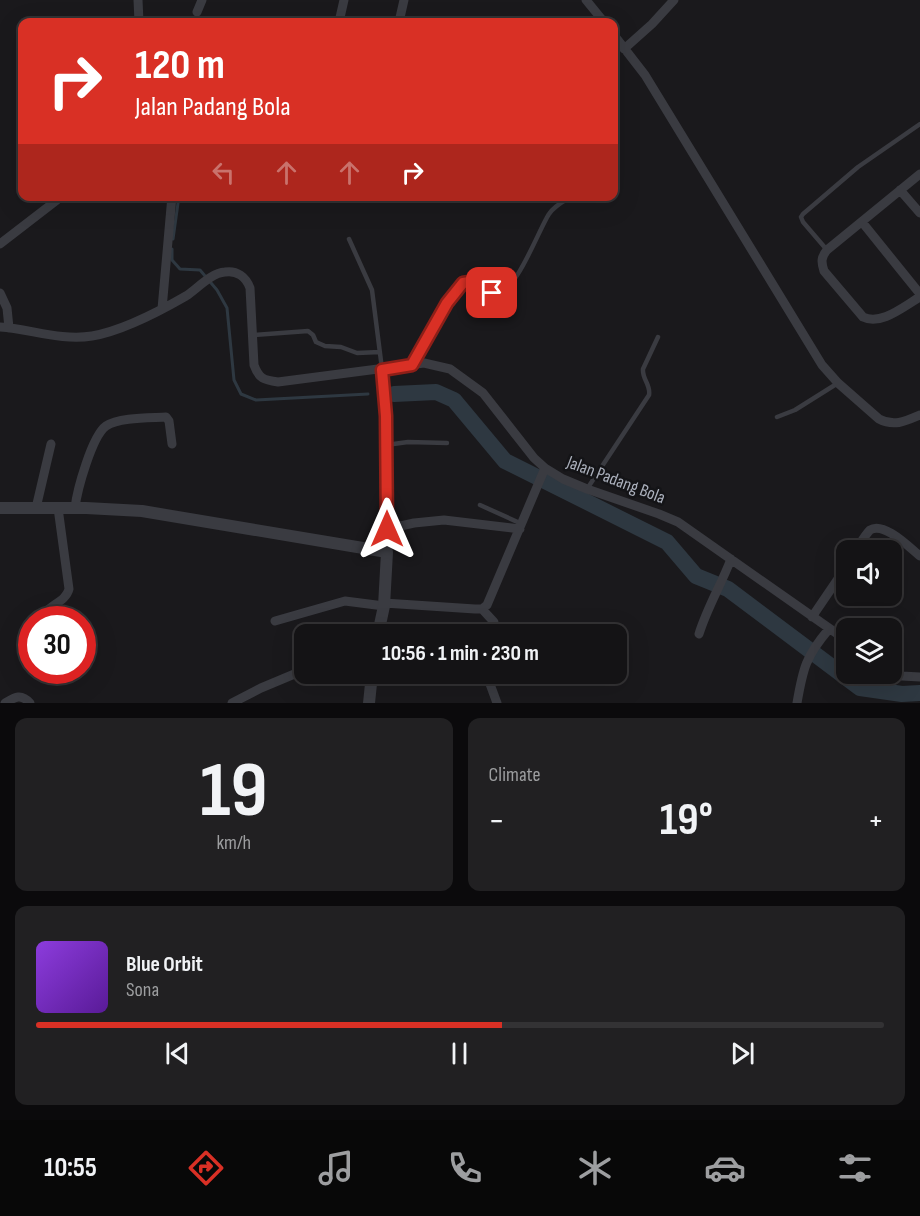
<!DOCTYPE html>
<meta charset="utf-8">
<style>
body{margin:0;font-family:"Sofia Sans Condensed",sans-serif;background:#212022;color:#f1f3f6;height:100vh;display:flex;flex-direction:column;font-size:22px;white-space:nowrap}
*{box-sizing:border-box;margin:0}
p{font-size:20px;color:#9d9ea0}
.icon{flex:none;width:33px;height:33px;fill:none;stroke:currentColor;stroke-width:2;stroke-linecap:round;stroke-linejoin:round}
.map{position:relative;height:703px;overflow:hidden}
.drawer{display:flex;flex-direction:column;gap:15px;padding:15px;background:#0b0a0c;flex:1}
.drawer>*{flex:none}
.banner{position:absolute;left:18px;top:18px;width:600px;height:183px;border-radius:12px;box-shadow:0 6px 24px #0002,0 0 0 2px #333234;background:#d93025;color:#fff;overflow:hidden}
.fabs{position:absolute;left:836px;top:540px;display:grid;gap:12px}
.fabs a{display:grid;place-items:center;width:66px;height:66px;border-radius:12px;background:#141315;box-shadow:0 6px 24px #0002,0 0 0 2px #333234;font-size:30px}
.speed{position:absolute;left:18px;top:606px;display:flex;gap:12px;font-size:30px;font-weight:700;text-align:center}
.speed>*{display:grid;place-content:center;width:78px;height:78px;border-radius:50%;background:#141315;box-shadow:0 6px 24px #0002,0 0 0 2px #333234;line-height:1}
.speed .limit{border:9px solid #d22;background:#fff;color:#111}
.pin{position:absolute;display:grid;place-items:center;width:51px;height:51px;color:#fff;margin:-26px;border-radius:12px;box-shadow:0 3px 9px #0006}
.me{position:absolute;width:66px;margin:-33px;rotate:0deg;stroke-linejoin:round;filter:drop-shadow(0 0 4px #0008)}
.turn{display:flex;align-items:center;gap:21px;height:126px;padding:0 18px;font-size:27px}
.turn .icon{width:78px;height:78px;stroke-width:2.5}
.turn b{display:block;font-size:42px;line-height:51px}
.lanes{display:flex;align-items:center;height:57px;padding:0 18px;background:#0003;justify-content:center;gap:30px;direction:ltr}
.lanes .off{opacity:.35}
.big{font-size:45px;font-weight:700;line-height:1.1}
.drawer .widget{flex:1;display:flex;flex-direction:column;justify-content:center;gap:9px;min-width:0;padding:0 21px;border-radius:12px;background:#212022}
.drawer .dial{align-items:center;gap:0}
.dial b{font-size:78px;line-height:1}
.song{display:flex;align-items:center;gap:18px}
.cover{width:72px;height:72px;border-radius:9px;background:linear-gradient(135deg,hsl(270 70% 55%),hsl(270 70% 35%))}
.played{height:6px;border-radius:3px;background:linear-gradient(90deg,#d93025 55%,#333234 55%)}
.keys{display:flex;justify-content:space-around;direction:ltr}
.heat{display:flex;justify-content:space-between;align-items:center;font-size:33px;direction:ltr}
.drawer .tiles{flex:1;display:grid;gap:15px;grid-template-columns:1fr 1fr}
.widget:last-child{grid-column:span 2}
.trip{position:absolute;left:294px;top:624px;width:333px;height:60px;border-radius:12px;background:#141315;box-shadow:0 6px 24px #0002,0 0 0 2px #333234;font-weight:700;line-height:60px;text-align:center}
.tab-bar{display:flex;height:96px;justify-content:space-around;align-items:center;background:#080808;color:#9d9ea0}
.tab-bar .icon{width:42px;height:42px}
.tab-bar .selected{color:#d93025}
.tab-bar b{font-size:27px;color:#f1f3f6}
.map>svg:first-child{display:block}
</style>
<div class="map">
<svg width="920" height="703" viewBox="0 0 920 703">
<rect width="100%" height="100%" fill="#1a191c"/>
<g fill="none" stroke-linecap="round" stroke-linejoin="round">
<path stroke="#2e3841" stroke-width="3" d="M 173,239 L 179,196
M 172,249 L 172,260 L 180,269 L 200,270 L 217,290 L 227,308 L 234,380 L 241,394 L 256,400 L 368,394"/>
<path stroke="#2e3841" stroke-width="16" d="M 394,394 L 436,392 L 454,400 L 505,461 L 667,542 L 696,576 L 728,589 L 860,688 L 902,694 L 920,693"/>
<path stroke="#3a3b41" stroke-width="4.5" d="M 349,239 L 372,290 L 382,369
M 827,250 L 803,222 L 801,217 L 803,214 L 858,167 L 920,124
M 254,335 L 308,331 L 313,335 L 316,342 L 325,346 L 341,347 L 357,353 L 380,352
M 414,363 C 424,344 449,290 466,281 C 476,284 487,293 497,293 C 516,293 539,229 549,214 C 554,206 564,201 572,196
M 777,417 L 795,410 L 838,383
M 386,445 L 408,442 L 447,443
M 587,489 L 649,395 C 651,385 642,379 643,369 L 658,337
M 480,505 L 522,524"/>
<path stroke="#3a3b41" stroke-width="9" d="M 138,0 L 139,22
M 586,0 L 604,22
M 197,12 L 202,0
M 339,22 L 344,0
M 399,22 L 404,0
M 614,35 L 645,75 L 822,365 L 838,383 L 879,419 C 894,427 906,421 920,415
M 624,49 L 652,24 L 674,0
M 920,174 L 827,250 C 821,257 821,262 824,271 L 863,317 C 881,326 904,306 920,297
M 900,190 L 920,213
M 862,222 L 920,294
M 0,244 L 57,200
M 0,293 L 7,308 L 9,328
M 162,309 L 172,196
M 0,327 C 30,329 61,341 92,336 C 122,331 160,311 186,296 C 198,288 211,273 225,272 C 237,270 246,277 250,288 L 254,365 C 259,379 264,380 278,382 L 424,363 L 450,369 L 483,393 L 534,458 L 545,468 L 563,479 L 587,489 L 659,514 L 678,522 L 846,640
M 382,370 L 386,416 L 387,552
M 36,508 L 51,444
M 75,508 C 77,490 92,436 106,426 C 119,417 151,418 166,417 L 169,421 L 172,444
M 387,529 L 414,523 L 444,520 L 520,529
M 856,550 C 860,544 865,535 870,530 C 884,521 910,548 920,556
M 384,603 L 475,609 L 482,609 L 487,605 L 545,468
M 482,609 L 494,622 L 494,634
M 812,617 L 846,567
M 45,620 L 45,613 C 52,604 66,601 69,589 L 58,508
M 275,621 L 345,601 L 384,606
M 699,634 C 707,608 721,585 731,559
M 891,670 L 902,676 L 920,677
M 489,674 L 490,684 L 497,703
M 5,703 C 15,697 21,693 30,703
M 232,703 L 261,688 L 304,670
M 797,703 C 803,668 806,656 829,629"/>
<path stroke="#3a3b41" stroke-width="12" d="M 0,508 L 86,508 L 142,511 L 387,552 L 384,606 L 378,634
M 369,703 L 372,674"/>
</g>
<g fill="none" stroke-linecap="round" stroke-linejoin="round">
<g stroke="#8d1f18" stroke-width="15">
<path id="route" d="M 387,529 L 386,416 L 382,370 L 412,365 L 447,303 L 463,283 L 469,282 L 492,293"/>
</g>
<use href="#route" stroke="#d93025" stroke-width="10"/>
</g>
<g text-anchor="middle" dominant-baseline="central" stroke-width="5" stroke-linejoin="round" paint-order="stroke">
<g font-size="18" fill="#abb0bc" stroke="#141417">
<text transform="translate(616 480) rotate(21)">Jalan Padang Bola</text>
</g>
</g>
</svg>
<div class="fabs">
<a><svg class="icon" aria-label="sound" viewBox="0 0 24 24"><path d="M4 9h4l5-4v14l-5-4H4zM17 9q2 3 0 6"/></svg></a>
<a><svg class="icon" aria-label="layers" viewBox="0 0 24 24"><path d="M12 4l9 5-9 5-9-5zM3 14l9 5 9-5"/></svg></a>
</div>
<div class="speed"><div class="limit">30</div></div>
<div class="pin" style="left:492px;top:293px;background:#d93025"><svg class="icon" aria-label="arrive" viewBox="0 0 24 24"><path d="M6 21V4h12l-3 4 3 4H6"/></svg></div>
<svg class="me" style="left:387px;top:529px" viewBox="-20 -20 40 40"><path d="M0-17L14 15 0 8-14 15z" fill="#d93025" stroke="#fff" stroke-width="4"/></svg>
<div class="trip">10:56 · 1 min · 230 m</div>
<div class="banner">
<div class="turn"><svg class="icon" aria-label="right" viewBox="0 0 24 24"><path d="M7 20v-9h11M14 6l5 5-5 5"/></svg><div><b>120 m</b>Jalan Padang Bola</div></div>
<div class="lanes"><svg class="icon off" aria-label="left" viewBox="0 0 24 24"><path d="M17 20v-9H6M10 6l-5 5 5 5"/></svg><svg class="icon off" aria-label="ahead" viewBox="0 0 24 24"><path d="M12 20V5M6 11l6-6 6 6"/></svg><svg class="icon off" aria-label="ahead" viewBox="0 0 24 24"><path d="M12 20V5M6 11l6-6 6 6"/></svg><svg class="icon" aria-label="right" viewBox="0 0 24 24"><path d="M7 20v-9h11M14 6l5 5-5 5"/></svg></div>
</div>
</div>
<section class="drawer">
<div class="tiles">
<div class="widget dial"><b>19</b><p>km/h</p></div>
<div class="widget"><p>Climate</p>
<div class="heat"><a>−</a><b class="big">19°</b><a>+</a></div>
</div>
<div class="widget">
<div class="song"><i class="cover"></i><div><b>Blue Orbit</b><p>Sona</p></div></div>
<div class="played"></div>
<div class="keys"><svg class="icon" aria-label="previous" viewBox="0 0 24 24"><path d="M18 5L8 12l10 7zM5 5v14"/></svg><svg class="icon" aria-label="pause" viewBox="0 0 24 24"><path d="M8 5v14M16 5v14"/></svg><svg class="icon" aria-label="next" viewBox="0 0 24 24"><path d="M6 5l10 7-10 7zM19 5v14"/></svg></div>
</div>
</div>
</section>
<nav class="tab-bar">
<b>10:55</b>
<svg class="icon selected" aria-label="directions" viewBox="0 0 24 24"><path d="M12 3l9 9-9 9-9-9zM9 14v-3h6M13 9l2 2-2 2"/></svg>
<svg class="icon" aria-label="music" viewBox="0 0 24 24"><path d="M9 18V5l10-2v13"/><circle cx="6" cy="18" r="3"/><circle cx="16" cy="16" r="3"/></svg>
<svg class="icon" aria-label="phone" viewBox="0 0 24 24"><path d="M5 4h4l2 5-3 2q2 4 5 5l2-3 5 2v4C11 20 4 13 5 4z"/></svg>
<svg class="icon" aria-label="climate" viewBox="0 0 24 24"><path d="M12 3v18M4 7l16 10M4 17L20 7"/></svg>
<svg class="icon" aria-label="car" viewBox="0 0 24 24"><path d="M5 17H2v-5l4-1 3-4h7l3 4 3 1v5h-3M9 17h6M6 11h13"/><circle cx="7" cy="17" r="2"/><circle cx="17" cy="17" r="2"/></svg>
<svg class="icon" aria-label="filters" viewBox="0 0 24 24"><path d="M4 7h16M4 17h16"/><circle cx="9" cy="7" r="2"/><circle cx="15" cy="17" r="2"/></svg>
</nav>
